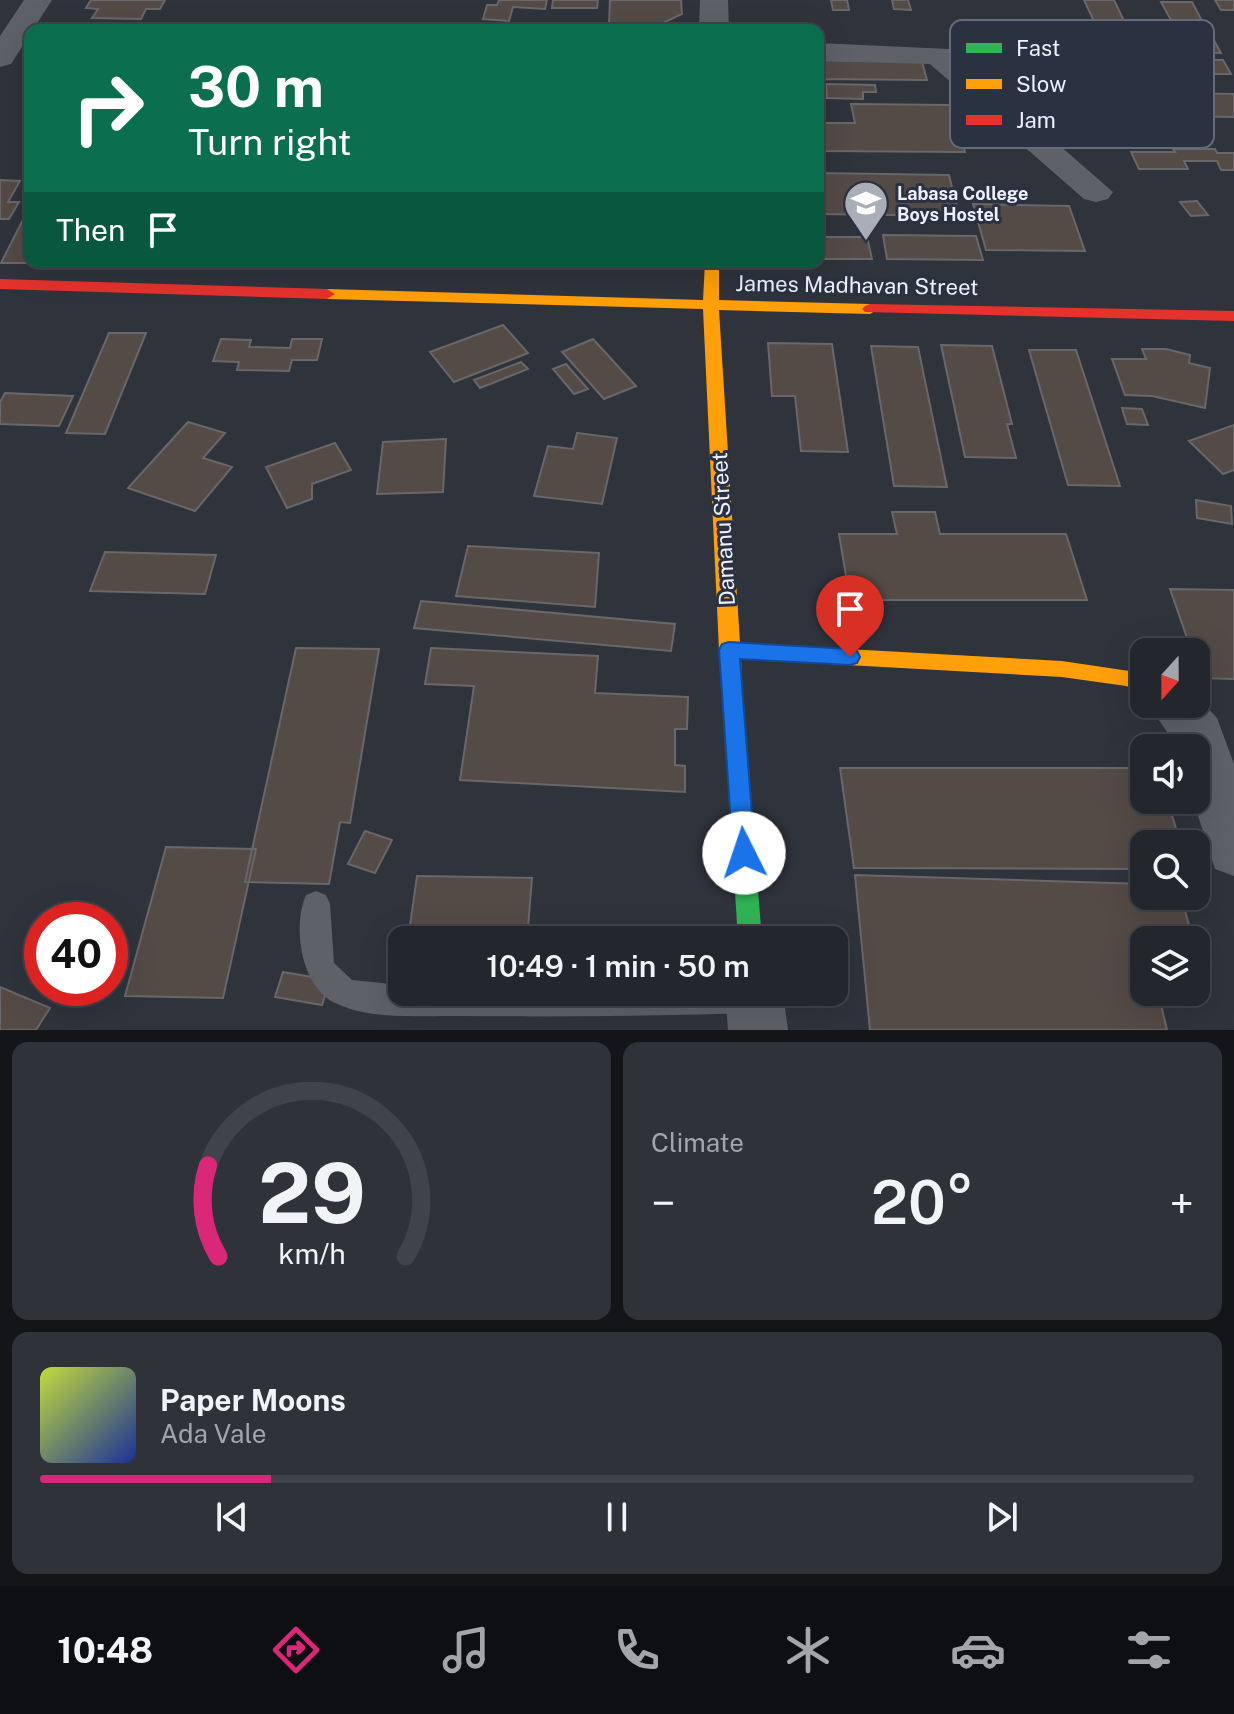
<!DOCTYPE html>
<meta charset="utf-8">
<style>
body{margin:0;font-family:"Public Sans",sans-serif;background:#2f3239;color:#f1f3f6;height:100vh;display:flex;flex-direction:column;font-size:30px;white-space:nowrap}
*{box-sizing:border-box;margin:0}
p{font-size:26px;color:#a3a5aa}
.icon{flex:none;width:44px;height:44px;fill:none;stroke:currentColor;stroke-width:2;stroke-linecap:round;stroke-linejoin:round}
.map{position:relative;height:1030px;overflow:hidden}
.sheet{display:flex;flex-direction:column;gap:12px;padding:12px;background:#131519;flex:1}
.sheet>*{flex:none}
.guide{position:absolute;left:24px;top:24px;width:800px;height:244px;border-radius:16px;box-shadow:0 8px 32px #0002,0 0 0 2px #404349;background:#0b6e4f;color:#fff;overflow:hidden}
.needle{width:52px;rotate:201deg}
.tools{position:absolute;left:1130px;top:638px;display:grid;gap:16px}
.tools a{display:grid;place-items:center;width:80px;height:80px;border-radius:16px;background:#23262d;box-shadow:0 8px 32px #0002,0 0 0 2px #404349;font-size:40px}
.speed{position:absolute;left:24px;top:902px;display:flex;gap:16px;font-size:40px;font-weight:700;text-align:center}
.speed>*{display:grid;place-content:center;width:104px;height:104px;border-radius:50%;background:#23262d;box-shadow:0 8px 32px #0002,0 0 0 2px #404349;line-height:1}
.speed .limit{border:12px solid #d22;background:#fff;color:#111}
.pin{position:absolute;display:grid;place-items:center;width:68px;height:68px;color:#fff;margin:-82px -34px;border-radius:50% 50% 50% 0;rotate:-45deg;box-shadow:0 0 8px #0007}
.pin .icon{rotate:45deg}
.me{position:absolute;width:88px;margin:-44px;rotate:356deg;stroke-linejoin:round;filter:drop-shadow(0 0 6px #0008)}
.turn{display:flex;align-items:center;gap:28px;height:168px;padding:0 32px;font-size:36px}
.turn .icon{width:104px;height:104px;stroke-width:2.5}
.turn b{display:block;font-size:56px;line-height:68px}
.then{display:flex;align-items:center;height:76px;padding:0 32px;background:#0003;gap:16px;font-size:30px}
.big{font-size:60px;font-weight:600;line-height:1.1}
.sheet .card{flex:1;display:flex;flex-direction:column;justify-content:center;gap:12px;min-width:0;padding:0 28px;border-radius:16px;background:#2f3239}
.sheet .dial{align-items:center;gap:0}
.dial svg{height:208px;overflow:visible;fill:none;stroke:#404349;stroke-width:7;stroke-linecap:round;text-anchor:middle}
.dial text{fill:#f1f3f6;stroke:none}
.song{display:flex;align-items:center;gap:24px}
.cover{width:96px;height:96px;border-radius:12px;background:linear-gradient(135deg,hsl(70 70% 55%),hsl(230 70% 35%))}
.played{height:8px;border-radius:4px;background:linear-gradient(90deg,#db2777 20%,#404349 20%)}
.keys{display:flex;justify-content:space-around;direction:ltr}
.heat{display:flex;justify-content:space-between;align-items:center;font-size:44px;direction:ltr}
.sheet .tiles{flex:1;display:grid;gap:12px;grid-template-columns:1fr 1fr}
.card:last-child{grid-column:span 2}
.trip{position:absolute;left:388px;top:926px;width:460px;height:80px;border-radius:16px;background:#23262d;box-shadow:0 8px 32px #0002,0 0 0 2px #404349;font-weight:600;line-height:80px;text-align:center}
.menu{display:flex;height:128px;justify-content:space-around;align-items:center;background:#0e0f12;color:#a3a5aa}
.menu .icon{width:56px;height:56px}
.menu .current{color:#db2777}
.menu b{font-size:36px;color:#f1f3f6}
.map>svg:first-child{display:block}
</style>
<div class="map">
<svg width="1234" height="1030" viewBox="0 0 1234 1030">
<rect width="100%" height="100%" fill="#2f333c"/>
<path fill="#544a46" stroke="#696769" stroke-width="2" d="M 91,0 L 165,0 L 160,9 L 146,9 L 141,19 L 92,18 L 98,9 L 86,8 Z
M 499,0 L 547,0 L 545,9 L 513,7 L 509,21 L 483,19 L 487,5 L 497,5 Z
M 553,0 L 598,0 L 597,8 L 552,8 Z
M 610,0 L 681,0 L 682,14 L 659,25 L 609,24 Z
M 831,0 L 847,0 L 849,10 L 833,10 Z
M 892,0 L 908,0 L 911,10 L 894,9 Z
M 1084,0 L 1114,0 L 1138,50 L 1021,49 L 1016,34 L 1100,34 Z
M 1215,0 L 1234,0 L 1234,10 L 1221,10 Z
M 1161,2 L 1192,2 L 1202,21 L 1171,20 Z
M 1185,35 L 1211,35 L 1221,53 L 1195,52 Z
M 818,60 L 922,62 L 927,80 L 819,79 L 821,93 L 818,93 Z
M 1188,60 L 1223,60 L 1231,74 L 1195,74 Z
M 826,84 L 875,85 L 876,92 L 863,92 L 863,99 L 827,98 Z
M 1165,86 L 1180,86 L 1184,93 L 1234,94 L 1234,117 L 1180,116 Z
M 851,104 L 951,105 L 965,152 L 818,151 L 818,114 L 819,123 L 855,123 Z
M 1173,149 L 1215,149 L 1217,153 L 1234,153 L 1234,170 L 1221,170 L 1217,161 L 1184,161 L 1188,169 L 1139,169 L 1131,152 L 1175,152 Z
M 818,173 L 949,175 L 959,216 L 818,214 Z
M 0,180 L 20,181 L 8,202 L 19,202 L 9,219 L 0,219 Z
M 1197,201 L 1208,215 L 1191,216 L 1180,202 Z
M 973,204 L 1069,206 L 1085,251 L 986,250 Z
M 30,206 L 30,262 L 71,263 L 1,263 Z
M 883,235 L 976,236 L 983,260 L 887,259 Z
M 818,237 L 867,237 L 872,259 L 818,259 Z
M 503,325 L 528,353 L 454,382 L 430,352 Z
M 109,333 L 146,333 L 105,434 L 66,433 Z
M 221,339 L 251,340 L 249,347 L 290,348 L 292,339 L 322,339 L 317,360 L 292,360 L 289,371 L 237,370 L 239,362 L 213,361 Z
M 593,339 L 636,386 L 604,399 L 562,352 Z
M 768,343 L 832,344 L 848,452 L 801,451 L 795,396 L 772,396 Z
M 941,345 L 992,346 L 1012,424 L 1007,424 L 1016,458 L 965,457 Z
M 871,346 L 918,347 L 947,487 L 894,486 Z
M 1142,349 L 1166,349 L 1190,355 L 1189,363 L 1210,368 L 1205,408 L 1152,396 L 1125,395 L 1112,359 L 1146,359 Z
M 1029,350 L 1076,350 L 1120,486 L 1068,485 Z
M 521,362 L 528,369 L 480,388 L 474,380 Z
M 566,364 L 588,389 L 574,394 L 553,369 Z
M 5,393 L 73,396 L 59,426 L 0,424 L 0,402 Z
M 1122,408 L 1142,409 L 1148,425 L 1127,424 Z
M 188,422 L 225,433 L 203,458 L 232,467 L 195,511 L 128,488 Z
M 1234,425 L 1234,470 L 1223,474 L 1189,441 Z
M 577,433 L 617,438 L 602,504 L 534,496 L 548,446 L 573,449 Z
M 446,439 L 443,492 L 377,494 L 383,442 Z
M 335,443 L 351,470 L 312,484 L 312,499 L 287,508 L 266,467 Z
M 1196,500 L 1231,506 L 1232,524 L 1197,518 Z
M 892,512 L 935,512 L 940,534 L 1066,534 L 1087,600 L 850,600 L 839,534 L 897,534 Z
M 468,546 L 599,553 L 595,607 L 456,596 Z
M 105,552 L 216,555 L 205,594 L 90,591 Z
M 1170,589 L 1234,590 L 1234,679 L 1201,678 L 1196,652 L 1192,652 Z
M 421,601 L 675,624 L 671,651 L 414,628 Z
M 296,648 L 379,649 L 350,823 L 340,822 L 329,884 L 245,882 Z
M 431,648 L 598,656 L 595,693 L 688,697 L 687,729 L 675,729 L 675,765 L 685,766 L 685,792 L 460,780 L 474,686 L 425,684 Z
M 840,768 L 1144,768 L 1144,800 L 1167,800 L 1181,844 L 1144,844 L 1144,869 L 854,868 Z
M 365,831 L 392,840 L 375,873 L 348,864 Z
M 166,847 L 256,849 L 223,998 L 125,996 Z
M 855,875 L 1144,884 L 1144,896 L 1181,896 L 1192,936 L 1144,934 L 1144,992 L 1158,992 L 1167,1030 L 870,1030 Z
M 417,876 L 532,878 L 527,940 L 408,940 Z
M 283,972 L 330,980 L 322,1005 L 275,997 Z
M 0,987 L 50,1008 L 36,1030 L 0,1030 Z"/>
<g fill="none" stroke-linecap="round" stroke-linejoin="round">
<path fill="#5e6168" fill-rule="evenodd" d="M 316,891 L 326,895 L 330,904 L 334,963 L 352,980 L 402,985 L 402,992 L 766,992 L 769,998 L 764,1008 L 754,1013 C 657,1016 559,1017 462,1016 C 422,1015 372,1021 335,1003 C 301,987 292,927 306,895 Z"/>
<path fill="#5e6168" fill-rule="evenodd" d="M 24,0 L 52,0 L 11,64 L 0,67 L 0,36 Z
M 700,0 L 728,0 L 729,30 L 699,30 Z
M 818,43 L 949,49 L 1113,192 L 1108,199 L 1096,202 L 1084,199 L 930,64 L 818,61 Z
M 1196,695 L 1217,718 L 1234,764 L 1234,876 L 1215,869 L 1193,800 L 1196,800 L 1196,748 L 1178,748 L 1148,704 L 1196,704 Z
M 725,992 L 783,992 L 788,1030 L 728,1030 Z"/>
<path fill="#30b455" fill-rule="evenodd" d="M 733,692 L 740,695 L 743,701 L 762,940 L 738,940 L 723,701 L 726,695 Z"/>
<path fill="#ff9f0a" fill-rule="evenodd" d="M 705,262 L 719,262 L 719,300 L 870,304 L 878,309 L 870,314 L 719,310 L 740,643 L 1062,661 L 1136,672 L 1144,676 L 1144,693 L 1126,686 L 1062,677 L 741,659 L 743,701 L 740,707 L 733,710 L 726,707 L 723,701 L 719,650 L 703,309 L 327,299 L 319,294 L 327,289 L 703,300 Z"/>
<path fill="#e5322d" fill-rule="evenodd" d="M 0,279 L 327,289 L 335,294 L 327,299 L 0,289 Z
M 870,304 L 1234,311 L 1234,321 L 865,312 L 862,309 L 865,306 Z"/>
</g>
<path fill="#1a73e8" stroke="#114b97" stroke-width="2" d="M 729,642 L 850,649 L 857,651 L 860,657 L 857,663 L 850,665 L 740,659 L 755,853 L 752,860 L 744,863 L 736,860 L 733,853 L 719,650 L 722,644 Z"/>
<defs>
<g id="university-pin" transform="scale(2.3)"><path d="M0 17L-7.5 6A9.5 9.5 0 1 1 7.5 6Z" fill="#aaaeb9" stroke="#2a3141"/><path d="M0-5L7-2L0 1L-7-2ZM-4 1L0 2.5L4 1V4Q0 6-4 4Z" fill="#fff"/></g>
</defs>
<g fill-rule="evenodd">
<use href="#university-pin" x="866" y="203"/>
</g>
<g text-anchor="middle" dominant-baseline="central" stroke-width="6" stroke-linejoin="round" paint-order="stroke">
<g font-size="18" font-weight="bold" fill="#ecf1fc" stroke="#2a3141" text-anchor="start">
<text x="897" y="193">Labasa College<tspan x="897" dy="21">Boys Hostel</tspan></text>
</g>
<g font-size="22" fill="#ecf1fc" stroke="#2a3141">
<text transform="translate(857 285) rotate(1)">James Madhavan Street</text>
<text transform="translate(723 529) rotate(-93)">Damanu Street</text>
</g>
</g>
<rect x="950" y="20" width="264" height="128" rx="12" fill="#2a3141" stroke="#646b79" stroke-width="2"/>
<rect x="966" y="43" width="36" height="10" fill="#30b455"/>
<rect x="966" y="79" width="36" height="10" fill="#ff9f0a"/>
<rect x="966" y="115" width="36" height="10" fill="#e5322d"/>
<g font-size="22" fill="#ecf1fc">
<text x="1016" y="56">Fast</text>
<text x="1016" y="92">Slow</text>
<text x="1016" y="128">Jam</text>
</g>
</svg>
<div class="tools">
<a><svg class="needle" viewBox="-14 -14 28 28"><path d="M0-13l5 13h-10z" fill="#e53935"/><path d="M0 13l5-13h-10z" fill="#a3a5aa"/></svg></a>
<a><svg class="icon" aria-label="sound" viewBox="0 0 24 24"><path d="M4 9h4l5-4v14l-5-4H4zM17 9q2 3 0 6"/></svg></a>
<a><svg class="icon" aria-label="search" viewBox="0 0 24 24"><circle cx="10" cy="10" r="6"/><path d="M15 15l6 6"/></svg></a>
<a><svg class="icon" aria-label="layers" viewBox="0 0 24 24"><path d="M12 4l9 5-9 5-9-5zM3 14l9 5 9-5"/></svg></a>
</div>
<div class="speed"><div class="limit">40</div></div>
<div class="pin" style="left:850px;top:657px;background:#d93025"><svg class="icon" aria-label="arrive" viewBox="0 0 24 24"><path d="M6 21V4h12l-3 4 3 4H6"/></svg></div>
<svg class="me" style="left:744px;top:853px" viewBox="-20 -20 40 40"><circle r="19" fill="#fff"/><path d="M0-13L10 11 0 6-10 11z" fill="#1a73e8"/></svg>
<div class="trip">10:49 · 1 min · 50 m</div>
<div class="guide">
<div class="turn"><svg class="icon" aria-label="right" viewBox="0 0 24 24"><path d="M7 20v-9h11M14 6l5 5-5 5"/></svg><div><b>30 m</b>Turn right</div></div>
<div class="then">Then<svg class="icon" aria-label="arrive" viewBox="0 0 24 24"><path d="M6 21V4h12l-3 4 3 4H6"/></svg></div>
</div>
</div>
<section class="sheet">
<div class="tiles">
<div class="card dial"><svg viewBox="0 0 100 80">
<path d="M14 69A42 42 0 1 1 86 69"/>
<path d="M14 69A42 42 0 0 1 10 34" stroke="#db2777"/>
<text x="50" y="56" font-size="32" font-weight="700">29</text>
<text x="50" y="72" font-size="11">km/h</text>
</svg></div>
<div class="card"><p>Climate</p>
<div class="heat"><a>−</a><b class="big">20°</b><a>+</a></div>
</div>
<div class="card">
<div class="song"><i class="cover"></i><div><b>Paper Moons</b><p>Ada Vale</p></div></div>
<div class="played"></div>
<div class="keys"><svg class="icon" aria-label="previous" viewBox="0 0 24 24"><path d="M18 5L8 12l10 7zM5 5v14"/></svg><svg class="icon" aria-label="pause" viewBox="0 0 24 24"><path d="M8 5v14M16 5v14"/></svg><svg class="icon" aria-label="next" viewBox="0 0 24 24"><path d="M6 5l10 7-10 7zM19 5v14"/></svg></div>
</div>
</div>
</section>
<nav class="menu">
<b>10:48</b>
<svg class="icon current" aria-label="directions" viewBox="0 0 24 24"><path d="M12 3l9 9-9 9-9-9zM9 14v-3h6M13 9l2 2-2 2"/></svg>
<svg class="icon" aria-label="music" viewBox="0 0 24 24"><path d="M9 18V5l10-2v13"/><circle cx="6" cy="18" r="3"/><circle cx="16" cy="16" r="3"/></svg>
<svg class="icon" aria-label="phone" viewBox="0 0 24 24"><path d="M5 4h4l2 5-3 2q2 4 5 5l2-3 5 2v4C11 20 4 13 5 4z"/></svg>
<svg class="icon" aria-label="climate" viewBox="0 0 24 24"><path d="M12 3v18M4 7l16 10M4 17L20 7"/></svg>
<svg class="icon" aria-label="car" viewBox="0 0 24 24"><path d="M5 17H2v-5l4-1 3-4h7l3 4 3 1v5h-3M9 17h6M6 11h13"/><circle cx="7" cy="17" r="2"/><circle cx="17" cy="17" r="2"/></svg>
<svg class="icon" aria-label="filters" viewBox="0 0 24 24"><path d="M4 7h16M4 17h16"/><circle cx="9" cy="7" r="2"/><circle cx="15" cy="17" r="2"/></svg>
</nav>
